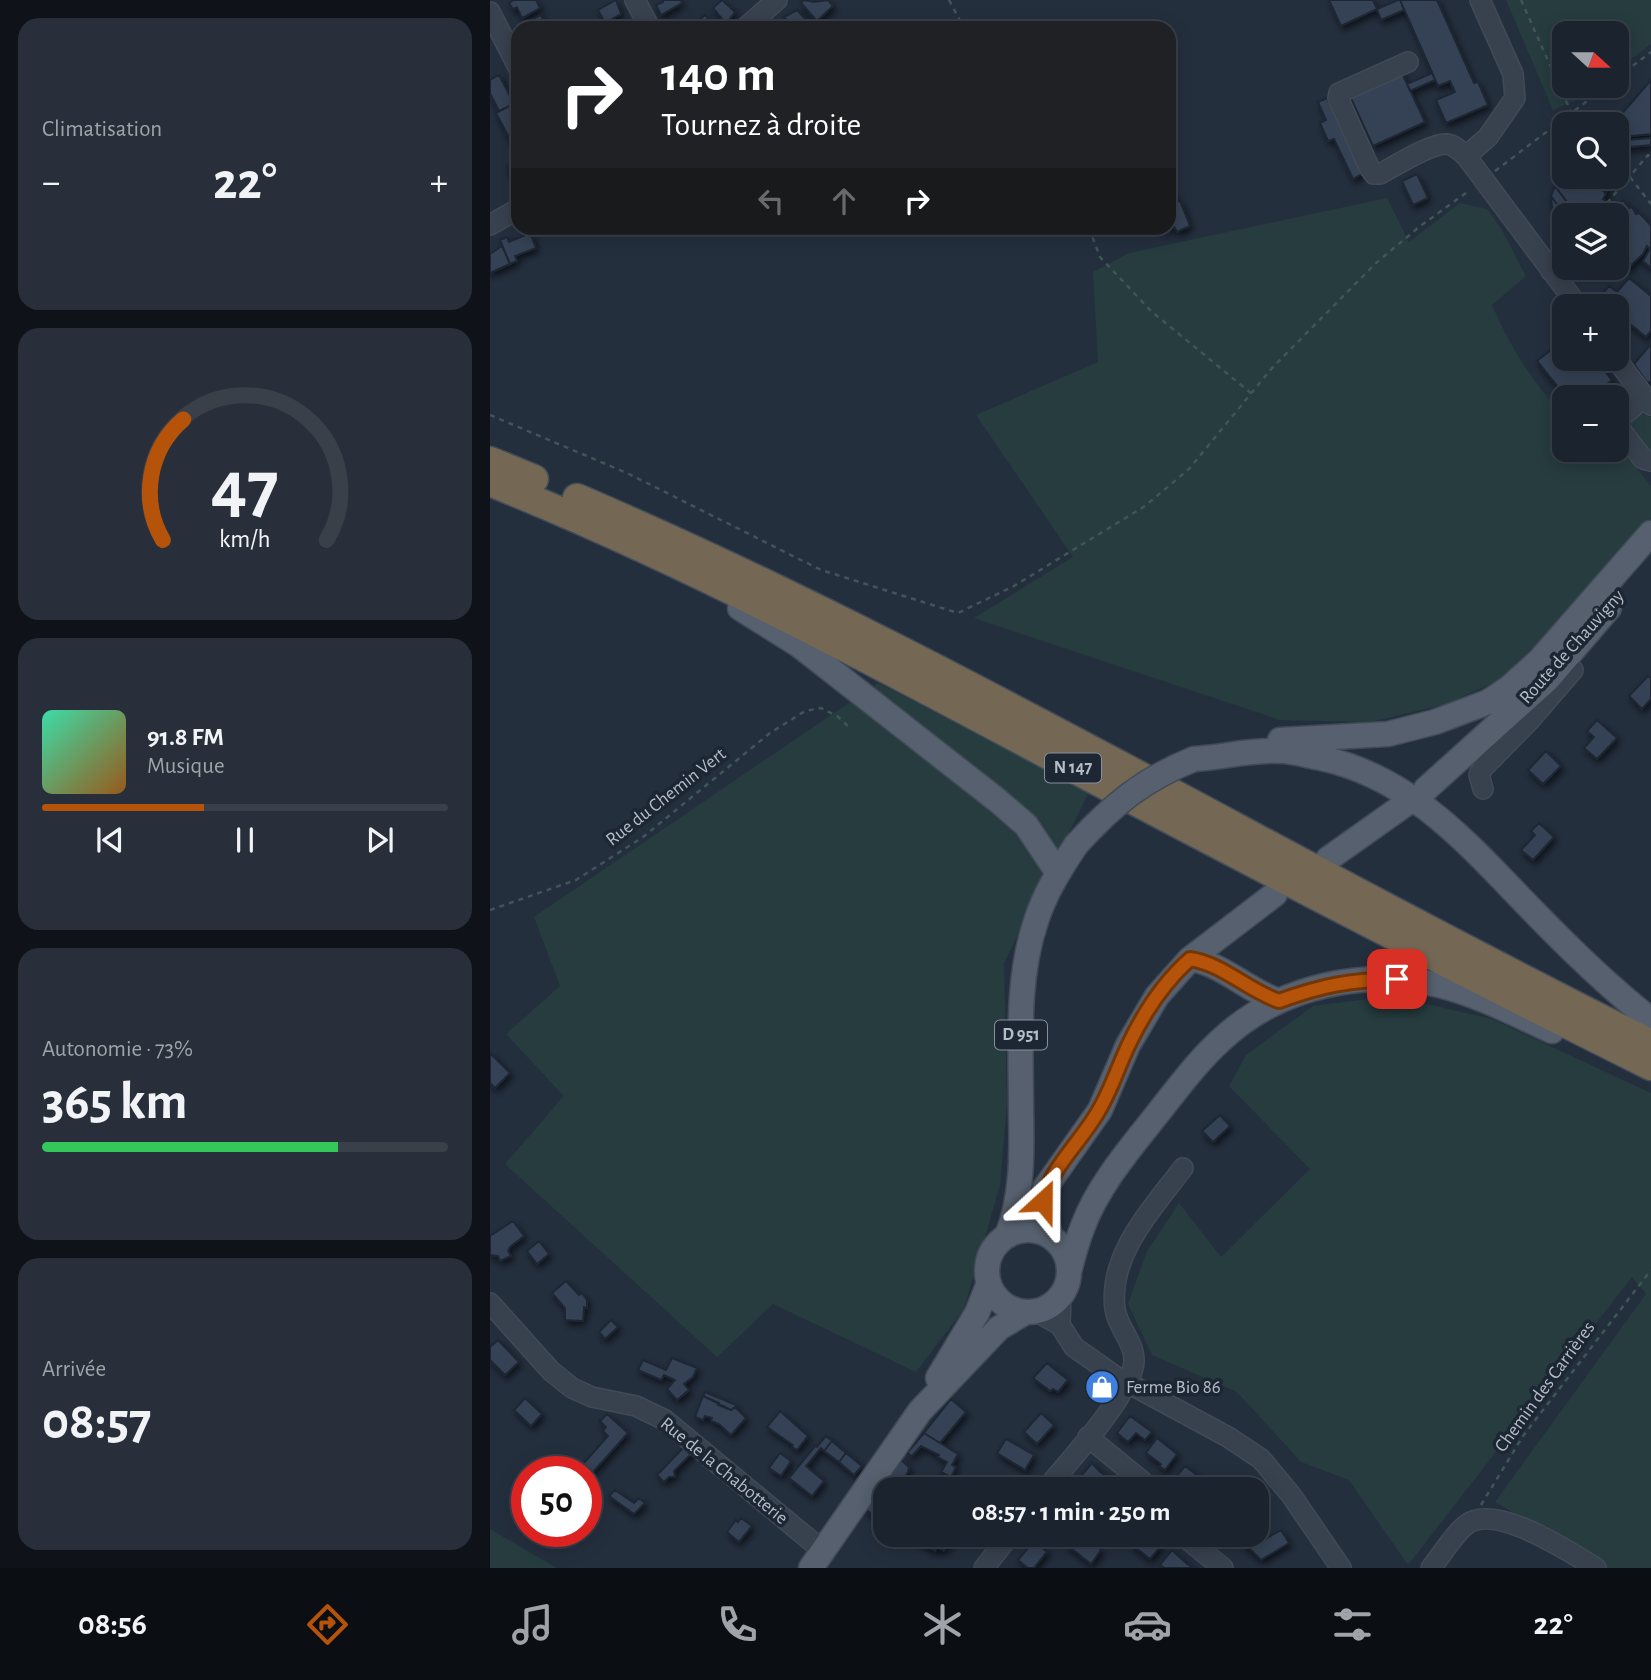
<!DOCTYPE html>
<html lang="fr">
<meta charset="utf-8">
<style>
body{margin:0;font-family:"Alegreya Sans",sans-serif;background:#282f3a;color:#f1f3f6;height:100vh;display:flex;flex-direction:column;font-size:26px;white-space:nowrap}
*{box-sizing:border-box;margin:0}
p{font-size:23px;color:#a0a4aa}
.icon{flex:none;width:38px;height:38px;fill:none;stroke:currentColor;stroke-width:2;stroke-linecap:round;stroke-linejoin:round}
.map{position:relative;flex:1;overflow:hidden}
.panel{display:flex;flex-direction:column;gap:18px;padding:18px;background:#0f1319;width:490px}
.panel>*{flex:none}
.hud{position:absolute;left:21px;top:21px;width:665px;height:214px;border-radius:21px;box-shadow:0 4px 18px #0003,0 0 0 2px #39404a;background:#202124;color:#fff;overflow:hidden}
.needle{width:46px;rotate:111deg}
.fabs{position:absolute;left:1062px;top:21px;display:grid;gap:14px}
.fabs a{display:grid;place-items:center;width:77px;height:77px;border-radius:14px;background:#1b232e;box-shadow:0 4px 18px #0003,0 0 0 2px #39404a;font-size:35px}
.speed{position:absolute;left:21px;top:1456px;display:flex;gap:14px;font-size:35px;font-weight:700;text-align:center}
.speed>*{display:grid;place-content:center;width:91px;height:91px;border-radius:50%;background:#1b232e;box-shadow:0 4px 18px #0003,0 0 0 2px #39404a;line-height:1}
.speed .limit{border:10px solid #d22;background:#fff;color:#111}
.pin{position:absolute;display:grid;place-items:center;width:60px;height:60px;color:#fff;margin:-30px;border-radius:14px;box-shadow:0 4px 10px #0006}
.me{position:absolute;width:77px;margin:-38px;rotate:24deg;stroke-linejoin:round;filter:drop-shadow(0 0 5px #0008)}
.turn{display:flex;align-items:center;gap:24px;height:147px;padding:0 35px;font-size:32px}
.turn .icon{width:91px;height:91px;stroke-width:2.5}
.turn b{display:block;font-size:49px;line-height:60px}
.lanes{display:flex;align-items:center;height:66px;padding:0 35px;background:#0003;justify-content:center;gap:35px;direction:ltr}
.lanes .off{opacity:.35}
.big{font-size:52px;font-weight:600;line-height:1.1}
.panel .card{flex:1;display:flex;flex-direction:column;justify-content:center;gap:10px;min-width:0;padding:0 24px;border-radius:21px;background:#282f3a}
.panel .dial{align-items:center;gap:0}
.dial svg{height:182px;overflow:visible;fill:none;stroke:#39404a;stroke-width:7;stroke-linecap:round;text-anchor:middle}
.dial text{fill:#f1f3f6;stroke:none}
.song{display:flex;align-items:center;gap:21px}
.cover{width:84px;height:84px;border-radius:10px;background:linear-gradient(135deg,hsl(160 70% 55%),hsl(30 70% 35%))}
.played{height:7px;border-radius:4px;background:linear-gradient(90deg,#b45309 40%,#39404a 40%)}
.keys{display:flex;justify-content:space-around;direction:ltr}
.heat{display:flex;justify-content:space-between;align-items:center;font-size:38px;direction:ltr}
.charge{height:10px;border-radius:5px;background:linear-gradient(90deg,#34c759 73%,#39404a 0)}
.trip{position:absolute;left:383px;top:1477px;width:396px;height:70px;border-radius:21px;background:#1b232e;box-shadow:0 4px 18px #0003,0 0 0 2px #39404a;font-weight:600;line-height:70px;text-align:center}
.tabs{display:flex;height:112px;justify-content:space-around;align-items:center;background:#0b0e12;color:#a0a4aa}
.tabs .icon{width:49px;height:49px}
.tabs .current{color:#b45309}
.tabs b{font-size:32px;color:#f1f3f6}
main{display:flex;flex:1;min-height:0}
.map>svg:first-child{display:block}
</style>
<main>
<section class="panel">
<div class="card"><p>Climatisation</p>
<div class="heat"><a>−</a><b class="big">22°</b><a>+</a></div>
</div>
<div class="card dial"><svg viewBox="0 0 100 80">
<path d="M14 69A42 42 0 1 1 86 69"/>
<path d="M14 69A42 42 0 0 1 23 16" stroke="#b45309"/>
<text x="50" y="56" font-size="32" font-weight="700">47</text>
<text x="50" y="72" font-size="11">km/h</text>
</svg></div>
<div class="card">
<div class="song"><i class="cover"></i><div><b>91.8 FM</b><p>Musique</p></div></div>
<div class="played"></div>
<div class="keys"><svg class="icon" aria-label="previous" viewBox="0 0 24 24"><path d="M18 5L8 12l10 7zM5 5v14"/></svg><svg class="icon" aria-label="pause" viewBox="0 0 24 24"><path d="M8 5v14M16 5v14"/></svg><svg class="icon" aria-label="next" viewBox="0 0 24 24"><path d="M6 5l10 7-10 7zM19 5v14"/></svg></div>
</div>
<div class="card"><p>Autonomie · 73%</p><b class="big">365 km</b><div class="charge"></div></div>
<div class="card"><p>Arrivée</p><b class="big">08:57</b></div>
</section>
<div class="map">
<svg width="1161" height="1568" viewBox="0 0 1161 1568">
<defs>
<filter id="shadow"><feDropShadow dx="2.5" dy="4" stdDeviation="3.5" flood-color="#0009"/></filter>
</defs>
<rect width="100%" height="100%" fill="#242f3e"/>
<path fill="#263c3f" d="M 1016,0 L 1161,0 L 1161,44 L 1127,70 L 1127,33 L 1074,33 L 1074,86 L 1106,86 L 1087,100 L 1063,110 Z
M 897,198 L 919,242 L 970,203 L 997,209 L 1012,230 L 1036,276 L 1002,305 C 1019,345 1043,384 1074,415 L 1074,450 L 1127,450 L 1127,444 L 1161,486 L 1161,518 L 1071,623 L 1009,680 L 956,704 L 881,722 L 790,720 L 484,618 L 583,557 L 486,415 L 608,362 L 603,272 L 639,253 Z
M 1149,413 L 1161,417 L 1161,452 C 1150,447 1140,434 1138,423 Z
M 388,683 L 599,792 L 514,963 L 517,1103 L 510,1185 L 474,1309 L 426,1372 L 283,1304 L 227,1357 L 15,1164 L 74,1096 L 16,1034 L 70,986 L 44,917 Z
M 902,996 L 1002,1019 L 1161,1093 L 1161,1568 L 1118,1568 L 1005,1502 L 1156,1294 L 1142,1277 L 918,1565 L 859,1480 L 811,1462 L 747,1392 L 662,1355 L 638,1304 L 657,1251 L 689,1203 L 731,1257 L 820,1169 L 739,1086 L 756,1055 L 823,1006 Z
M 0,1529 L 67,1568 L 0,1568 Z"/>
<path fill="#364354" stroke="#1f2835" stroke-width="2" filter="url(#shadow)" d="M 24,0 L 46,0 L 50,8 L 32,18 L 27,7 L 23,9 L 19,3 Z
M 126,0 L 131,14 L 115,23 L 108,10 Z
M 173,0 L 191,0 L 192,3 L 171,15 L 166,5 L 173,2 Z
M 232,0 L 245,12 L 236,24 L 223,8 Z
M 314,0 L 324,2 L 338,0 L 343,6 L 327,21 L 311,3 Z
M 839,0 L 883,0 L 887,9 L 851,26 Z
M 908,0 L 910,0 L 914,10 L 891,20 L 887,9 Z
M 910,0 L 947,0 L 984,83 L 988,82 L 998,105 L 956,123 L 946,100 L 965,92 L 960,81 L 948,86 Z
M 307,10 L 319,23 L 313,28 L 304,28 L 294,17 Z
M 51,15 L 57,28 L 33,28 L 31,25 Z
M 215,15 L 219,20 L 226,28 L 208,28 L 205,24 Z
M 911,71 L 935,122 L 883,146 L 859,94 Z
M 942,73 L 945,80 L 920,91 L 917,84 Z
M 9,75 L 20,96 L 22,95 L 26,103 L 9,111 L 0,93 L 0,80 Z
M 1161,80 L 1161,134 L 1130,137 L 1132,141 L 1127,141 L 1127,124 L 1123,124 Z
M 837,98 L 872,174 L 863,179 L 844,139 L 838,141 L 830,123 L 836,120 L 828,102 Z
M 25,103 L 28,109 L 26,112 L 28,116 L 28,140 L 22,143 L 6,113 Z
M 1161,138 L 1161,145 L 1130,148 L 1131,154 L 1127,155 L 1127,141 Z
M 28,160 L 28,182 L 27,183 L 17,166 Z
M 927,174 L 938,198 L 923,205 L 912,181 Z
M 1073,177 L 1083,184 L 1085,181 L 1079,177 L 1102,177 L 1116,194 L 1113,199 L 1123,208 L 1133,200 L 1139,208 L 1142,207 L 1146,214 L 1149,213 L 1156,220 L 1161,226 L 1161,268 L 1153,261 L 1160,249 L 1157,246 L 1153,254 L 1136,270 L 1127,263 L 1127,215 L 1115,215 L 1105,207 L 1087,215 L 1065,186 Z
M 1102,177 L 1119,177 L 1116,194 Z
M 1065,186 L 1076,201 L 1069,207 L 1061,196 Z
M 679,190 L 685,198 L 683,199 L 685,202 L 690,201 L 700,226 L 687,232 L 684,226 L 673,231 L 672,228 L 679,228 Z
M 1061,196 L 1069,207 L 1076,201 L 1087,215 L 1074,217 L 1067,213 L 1062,207 Z
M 40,233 L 46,248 L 25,256 L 27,261 L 20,264 L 10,240 L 17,237 L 19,242 Z
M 12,246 L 20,264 L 0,273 L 0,254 Z
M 1139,278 L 1161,296 L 1161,331 L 1156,337 L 1127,313 L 1127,306 L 1103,305 L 1119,286 L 1127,292 Z
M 1074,340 L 1074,359 L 1105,359 L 1122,380 L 1101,397 L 1076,397 L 1047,361 Z
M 1161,344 L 1161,382 L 1157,382 L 1144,364 Z
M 1158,676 L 1161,678 L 1161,699 L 1152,709 L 1139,696 Z
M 1107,720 L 1127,738 L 1107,759 L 1094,748 L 1104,737 L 1097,731 Z
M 1056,751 L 1071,766 L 1053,784 L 1038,770 Z
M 1049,823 L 1064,837 L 1043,860 L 1031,850 L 1045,835 L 1041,831 Z
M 0,1053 L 20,1073 L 5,1088 L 0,1083 Z
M 730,1115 L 740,1126 L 723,1142 L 712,1131 Z
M 23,1221 L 34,1236 L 20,1247 L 18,1251 L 21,1256 L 10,1261 L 8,1256 L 0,1255 L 0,1236 Z
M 49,1241 L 59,1254 L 47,1264 L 37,1251 Z
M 76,1281 L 89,1295 L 92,1293 L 97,1300 L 97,1308 L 94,1307 L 93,1321 L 75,1320 L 75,1308 L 62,1293 Z
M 121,1320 L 128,1327 L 115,1339 L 109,1332 Z
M 8,1340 L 29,1362 L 15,1375 L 0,1360 L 0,1347 Z
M 182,1358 L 207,1368 L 203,1377 L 194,1384 L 199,1390 L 187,1400 L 177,1389 L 185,1380 L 174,1375 L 171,1380 L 148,1370 L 153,1360 L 176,1370 Z
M 557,1363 L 578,1380 L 568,1392 L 563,1389 L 560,1391 L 543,1378 Z
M 215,1392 L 246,1405 L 245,1407 L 241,1410 L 228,1405 L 229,1403 L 213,1396 Z
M 213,1396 L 241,1410 L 245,1407 L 256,1418 L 241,1435 L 229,1424 L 221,1421 L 222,1418 L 215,1416 L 213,1420 L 205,1417 Z
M 35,1398 L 52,1414 L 41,1426 L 24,1410 Z
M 461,1399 L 476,1412 L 450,1443 L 434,1433 Z
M 290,1411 L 318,1436 L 307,1450 L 302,1447 L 303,1445 L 277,1427 Z
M 551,1413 L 564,1425 L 547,1444 L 534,1432 Z
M 117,1414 L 138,1433 L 103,1472 L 93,1464 L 118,1436 L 113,1431 L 116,1427 L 110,1421 Z
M 640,1416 L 662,1432 L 655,1440 L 646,1433 L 638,1442 L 627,1433 Z
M 434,1433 L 468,1454 L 462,1465 L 466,1467 L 461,1477 L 451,1472 L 457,1462 L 448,1457 L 449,1455 L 431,1446 L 422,1456 L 417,1453 Z
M 336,1436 L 342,1441 L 334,1451 L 331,1448 L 316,1466 L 334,1481 L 322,1496 L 299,1478 L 325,1446 L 327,1447 Z
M 667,1438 L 687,1454 L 675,1470 L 669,1466 L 671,1464 L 656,1453 Z
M 516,1439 L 544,1455 L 535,1470 L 507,1453 Z
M 342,1441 L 356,1453 L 349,1462 L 334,1451 Z
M 196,1445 L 205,1450 L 184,1471 L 185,1477 L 179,1477 L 174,1482 L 167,1475 Z
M 290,1453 L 301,1461 L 291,1476 L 279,1468 Z
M 356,1453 L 372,1466 L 364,1475 L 349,1462 Z
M 411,1460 L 419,1467 L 418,1472 L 407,1489 L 396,1489 L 396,1522 L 376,1510 Z
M 602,1463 L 610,1472 L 624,1480 L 616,1489 L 605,1489 L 590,1477 Z
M 695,1466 L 716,1482 L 711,1489 L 700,1489 L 685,1478 Z
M 449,1476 L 458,1481 L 453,1489 L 442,1489 Z
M 125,1490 L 144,1503 L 149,1498 L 155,1503 L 144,1514 L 119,1496 Z
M 251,1518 L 262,1526 L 249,1542 L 237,1532 L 246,1520 L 248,1522 Z
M 791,1530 L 799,1543 L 771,1560 L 747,1536 L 766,1535 L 766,1532 L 775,1539 Z
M 417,1535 L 463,1535 L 454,1551 L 447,1547 L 445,1551 Z
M 585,1535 L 591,1535 L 611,1550 L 601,1564 L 577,1545 Z
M 648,1535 L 662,1535 L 665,1537 L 663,1540 L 671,1546 L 660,1559 L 641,1544 Z
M 544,1541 L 557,1552 L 544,1568 L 538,1568 L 528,1560 Z
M 682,1550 L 697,1564 L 704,1568 L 675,1568 L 670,1565 Z"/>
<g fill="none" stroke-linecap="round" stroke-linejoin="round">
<g stroke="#414a57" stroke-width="22">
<path id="minor" d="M 145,0 L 160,28
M 0,12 L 28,67
M 255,28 L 287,0
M 918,62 L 849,93 L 848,98 L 879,167 L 884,174 L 890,174 C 905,166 941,143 957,144 C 965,145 970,151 976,156 L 1088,306
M 976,156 L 998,137 L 1025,98 L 1023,74 L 990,0
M 0,225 L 28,209
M 1061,271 L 1073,257
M 1126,359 L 1161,405
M 1127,425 L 1153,459 L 1161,461
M 1127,425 L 1130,418 L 1155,397
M 993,789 L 989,775 L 993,768 L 1040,720 L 1083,670
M 571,1295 L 570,1325 L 584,1347 L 625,1376 L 738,1437 L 771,1459 L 801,1495 L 851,1568
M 0,1303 L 61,1371 L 82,1388 L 102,1397 L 146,1406 L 175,1420 L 332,1550
M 545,1311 L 570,1325
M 598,1437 L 652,1481 L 658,1489
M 556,1489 C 580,1460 633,1403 643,1368 C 649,1346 628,1330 625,1309 C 618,1254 663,1208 693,1168
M 692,1535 L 733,1568
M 494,1568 L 520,1535
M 941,1568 C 951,1556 964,1534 976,1525 C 1005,1502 1080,1552 1106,1568"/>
</g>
<g stroke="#414a57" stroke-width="27">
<path id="major" d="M 250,608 L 309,645 L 507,800 L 536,825 L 568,873
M 790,740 L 898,734 L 945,722 L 998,702 L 1019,688 L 1050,660 L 1161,533
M 704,759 C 734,757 764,749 794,751 C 806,752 819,756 831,758 C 925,778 983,850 1047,915 C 1083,952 1120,988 1161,1020
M 936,789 L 1058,679 L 1119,608
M 838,859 L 917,803
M 700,959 C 734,964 757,991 789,1001
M497 1271a41 41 0 1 1 82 0a41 41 0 1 1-82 0Z
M 517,1236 C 533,1196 532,1150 531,1108 C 531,1046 526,980 546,921 C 555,893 570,869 586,845
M 561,1237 L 554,1214 L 555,1188 L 610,1110 L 638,1045 L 667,996 L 700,959 L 785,894
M 579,1272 C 583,1256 587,1241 593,1226 C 609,1183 644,1144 672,1108 C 691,1084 709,1060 731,1040 C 788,986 875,968 949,985 C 989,995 1025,1014 1062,1031
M 448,1378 L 487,1313 L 499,1283
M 321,1568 L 430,1411 L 509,1328 L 536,1312"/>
</g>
<g stroke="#434c59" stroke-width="31">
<path id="highway" d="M 0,461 L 44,479
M 0,482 C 204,564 398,669 592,773 C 781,873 970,971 1161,1066
M 87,498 C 312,594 527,710 742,825 C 881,900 1020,973 1161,1044"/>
</g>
<path stroke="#3f5557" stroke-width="2.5" stroke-dasharray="5 5" stroke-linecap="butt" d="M 459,0 L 474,28
M 1031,0 L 1081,112
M 1127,78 L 1161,52
M 1005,171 L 1117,86
M 1140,177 L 1161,204
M 1117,203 L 1158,155 L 1161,157
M 1107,215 L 1110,211
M 599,228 L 610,257 L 661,311 L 762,394
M 0,415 L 137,473 L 331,570 L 468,613 L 524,586 L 655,506 L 699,469 L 782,368 L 886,263 L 929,227 L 980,190
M 0,910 L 86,880 L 153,837 L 280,733 L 315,711 L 331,708 L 347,716 L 359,727
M 991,1505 L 1033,1436 L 1161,1270"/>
<use href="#minor" stroke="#38414e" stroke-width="19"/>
<use href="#major" stroke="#56606e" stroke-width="24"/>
<use href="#highway" stroke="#746855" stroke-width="28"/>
<g stroke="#414a57" stroke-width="27" stroke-linecap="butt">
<path id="major-bridge" d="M 586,845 C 622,805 654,779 704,759"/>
</g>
<use href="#major-bridge" stroke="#56606e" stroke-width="24"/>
</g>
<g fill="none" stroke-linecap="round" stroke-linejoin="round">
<g stroke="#753606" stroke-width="18">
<path id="route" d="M 553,1201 C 560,1168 592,1141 609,1110 C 621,1090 628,1067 638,1046 C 653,1014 673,983 700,959 C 733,964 757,990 789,1001 C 833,985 861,980 907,979"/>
</g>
<use href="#route" stroke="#b45309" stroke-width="12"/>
</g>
<defs>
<g id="shop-disc" transform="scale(1.75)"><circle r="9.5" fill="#3f7fe0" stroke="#1d2633"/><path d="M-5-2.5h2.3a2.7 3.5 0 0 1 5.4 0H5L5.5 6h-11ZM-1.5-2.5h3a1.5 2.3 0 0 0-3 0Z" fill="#fff"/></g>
</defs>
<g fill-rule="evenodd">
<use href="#shop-disc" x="612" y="1387"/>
</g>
<g text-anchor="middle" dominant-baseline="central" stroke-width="7" stroke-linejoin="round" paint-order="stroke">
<g fill="#1d2633" stroke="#878f9c" stroke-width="2">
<rect x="555" y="753.5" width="56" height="29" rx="5"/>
<rect x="505" y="1020.5" width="52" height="29" rx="5"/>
</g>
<g font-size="18" font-weight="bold" fill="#b4bcc9">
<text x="583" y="768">N 147</text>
<text x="531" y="1035">D 951</text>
</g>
<g font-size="19" fill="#b4bcc9" stroke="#1d2633">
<text transform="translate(1082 647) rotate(-48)">Route de Chauvigny</text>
<text transform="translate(176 797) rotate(-38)">Rue du Chemin Vert</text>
<text transform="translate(1055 1387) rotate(-54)">Chemin des Carrières</text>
<text transform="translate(234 1471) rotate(39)">Rue de la Chabotterie</text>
</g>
<g font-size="19" fill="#b4bcc9" stroke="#1d2633" text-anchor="start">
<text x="636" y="1387">Ferme Bio 86</text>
</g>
</g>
</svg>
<div class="fabs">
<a><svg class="needle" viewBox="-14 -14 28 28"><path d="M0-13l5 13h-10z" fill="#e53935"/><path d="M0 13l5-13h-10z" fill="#a0a4aa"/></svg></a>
<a><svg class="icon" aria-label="search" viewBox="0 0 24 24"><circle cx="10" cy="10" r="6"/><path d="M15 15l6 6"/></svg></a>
<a><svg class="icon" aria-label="layers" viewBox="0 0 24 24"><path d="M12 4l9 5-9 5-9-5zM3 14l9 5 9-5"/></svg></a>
<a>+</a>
<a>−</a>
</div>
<div class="speed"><div class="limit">50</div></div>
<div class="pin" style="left:907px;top:979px;background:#d93025"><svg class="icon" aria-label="arrive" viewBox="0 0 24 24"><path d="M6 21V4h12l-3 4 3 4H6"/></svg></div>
<svg class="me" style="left:553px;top:1201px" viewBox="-20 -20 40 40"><path d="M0-17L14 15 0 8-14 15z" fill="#b45309" stroke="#fff" stroke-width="4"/></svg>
<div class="trip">08:57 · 1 min · 250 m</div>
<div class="hud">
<div class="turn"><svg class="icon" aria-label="right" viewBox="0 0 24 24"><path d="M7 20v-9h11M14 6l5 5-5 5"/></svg><div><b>140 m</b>Tournez à droite</div></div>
<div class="lanes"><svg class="icon off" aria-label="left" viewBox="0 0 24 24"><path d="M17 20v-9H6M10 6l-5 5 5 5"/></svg><svg class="icon off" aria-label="ahead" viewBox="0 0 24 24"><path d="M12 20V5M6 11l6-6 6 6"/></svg><svg class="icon" aria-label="right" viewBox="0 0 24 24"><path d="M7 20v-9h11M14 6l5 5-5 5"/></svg></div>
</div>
</div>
</main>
<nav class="tabs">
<b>08:56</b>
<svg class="icon current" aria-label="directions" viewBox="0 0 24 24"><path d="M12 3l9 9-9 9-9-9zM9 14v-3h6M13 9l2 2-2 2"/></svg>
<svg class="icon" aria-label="music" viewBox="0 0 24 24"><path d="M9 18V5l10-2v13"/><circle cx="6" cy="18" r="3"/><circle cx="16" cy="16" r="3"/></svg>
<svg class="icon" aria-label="phone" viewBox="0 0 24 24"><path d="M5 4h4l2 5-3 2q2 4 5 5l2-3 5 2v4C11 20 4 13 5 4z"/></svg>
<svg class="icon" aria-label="climate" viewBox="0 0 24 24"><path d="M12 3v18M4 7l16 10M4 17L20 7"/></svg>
<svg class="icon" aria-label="car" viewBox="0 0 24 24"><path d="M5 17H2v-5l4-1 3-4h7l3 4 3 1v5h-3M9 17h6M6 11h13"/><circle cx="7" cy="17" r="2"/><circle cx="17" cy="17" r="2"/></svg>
<svg class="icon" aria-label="filters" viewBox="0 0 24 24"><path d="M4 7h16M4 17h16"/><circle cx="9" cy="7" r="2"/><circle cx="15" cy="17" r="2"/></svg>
<b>22°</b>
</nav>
